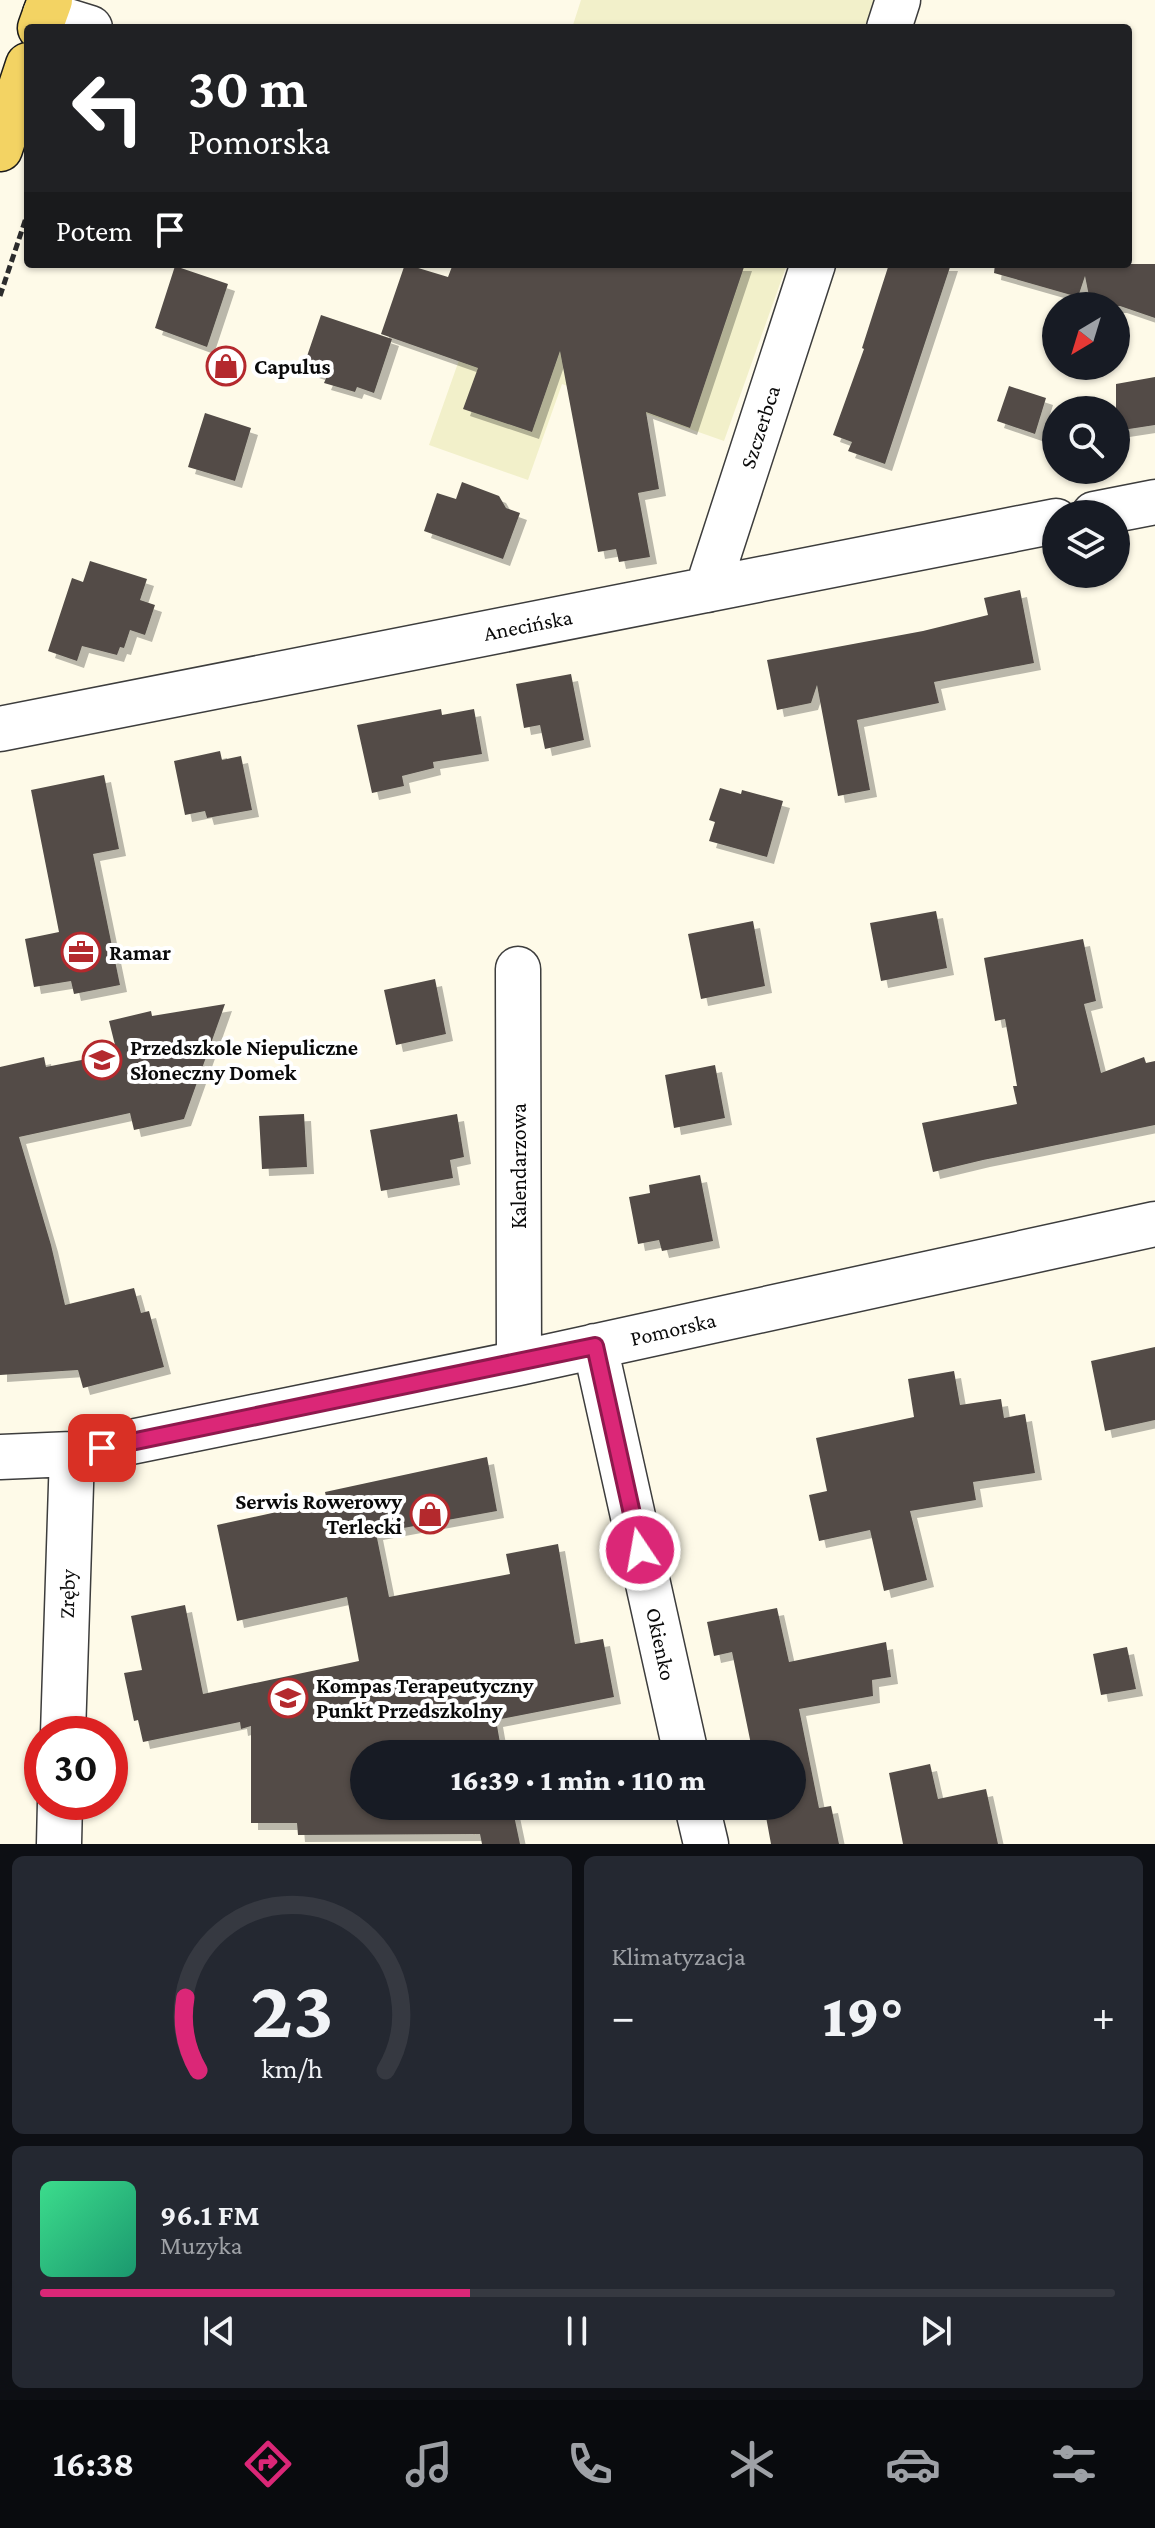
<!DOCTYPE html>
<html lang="pl">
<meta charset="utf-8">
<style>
body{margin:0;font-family:"Crimson Pro",serif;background:#242831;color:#f1f3f6;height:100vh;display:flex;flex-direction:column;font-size:30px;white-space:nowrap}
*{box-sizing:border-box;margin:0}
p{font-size:26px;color:#9ea1a6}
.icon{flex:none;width:44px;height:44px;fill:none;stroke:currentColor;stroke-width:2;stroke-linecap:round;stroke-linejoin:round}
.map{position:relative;height:1844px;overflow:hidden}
.details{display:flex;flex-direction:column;gap:12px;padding:12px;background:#0d0f14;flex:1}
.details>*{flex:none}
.hud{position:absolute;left:24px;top:24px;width:1108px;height:244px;border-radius:8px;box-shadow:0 2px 6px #0004;background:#202124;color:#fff;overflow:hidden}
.needle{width:52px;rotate:218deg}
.controls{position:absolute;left:1042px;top:292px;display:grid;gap:16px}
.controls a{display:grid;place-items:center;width:88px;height:88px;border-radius:50%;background:#171b24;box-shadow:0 2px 6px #0004;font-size:40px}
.speed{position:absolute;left:24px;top:1716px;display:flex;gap:16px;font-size:40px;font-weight:700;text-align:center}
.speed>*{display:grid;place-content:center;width:104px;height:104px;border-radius:50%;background:#171b24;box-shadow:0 2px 6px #0004;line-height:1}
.speed .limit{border:12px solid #d22;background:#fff;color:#111}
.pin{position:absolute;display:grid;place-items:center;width:68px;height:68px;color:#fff;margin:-34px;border-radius:16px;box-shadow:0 4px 12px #0006}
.me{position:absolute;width:88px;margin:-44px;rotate:348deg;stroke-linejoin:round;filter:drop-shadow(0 0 6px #0008)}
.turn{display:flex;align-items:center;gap:28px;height:168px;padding:0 32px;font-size:36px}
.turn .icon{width:104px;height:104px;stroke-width:2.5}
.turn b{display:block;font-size:56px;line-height:68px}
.then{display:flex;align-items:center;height:76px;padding:0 32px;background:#0003;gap:16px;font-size:30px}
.big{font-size:60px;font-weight:800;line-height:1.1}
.details .card{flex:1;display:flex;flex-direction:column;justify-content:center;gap:12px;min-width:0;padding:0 28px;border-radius:12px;background:#242831}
.details .dial{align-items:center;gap:0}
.dial svg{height:208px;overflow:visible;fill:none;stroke:#363941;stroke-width:7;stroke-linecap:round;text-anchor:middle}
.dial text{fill:#f1f3f6;stroke:none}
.song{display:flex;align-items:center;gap:24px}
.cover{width:96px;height:96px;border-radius:12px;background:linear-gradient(135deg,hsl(150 70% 55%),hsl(160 70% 35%))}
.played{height:8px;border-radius:4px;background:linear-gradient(90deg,#db2777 40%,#363941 40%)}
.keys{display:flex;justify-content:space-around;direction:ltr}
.heat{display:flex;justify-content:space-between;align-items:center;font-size:44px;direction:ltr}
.details .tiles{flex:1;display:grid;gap:12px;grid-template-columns:1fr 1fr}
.card:last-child{grid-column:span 2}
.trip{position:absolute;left:350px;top:1740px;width:456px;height:80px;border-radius:40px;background:#171b24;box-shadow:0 2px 6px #0004;font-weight:800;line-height:80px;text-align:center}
.menu{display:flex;height:128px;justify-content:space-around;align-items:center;background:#090b0e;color:#9ea1a6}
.menu .icon{width:56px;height:56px}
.menu .current{color:#db2777}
.menu b{font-size:36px;color:#f1f3f6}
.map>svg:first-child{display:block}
</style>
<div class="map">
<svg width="1155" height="1844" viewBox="0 0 1155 1844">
<defs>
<filter id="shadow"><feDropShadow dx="7" dy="7" stdDeviation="0" flood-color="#0004"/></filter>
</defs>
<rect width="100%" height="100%" fill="#fefae8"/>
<path fill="#f2f0ca" d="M 581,0 L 875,0 L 866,28 L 572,28 Z
M 493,264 L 787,264 L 724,441 L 562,384 L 528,480 L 429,445 Z"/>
<path fill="#524c47" filter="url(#shadow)" d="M 405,264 L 448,277 L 453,264 L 745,264 L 690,428 L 646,412 L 659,489 L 638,493 L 650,557 L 619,562 L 616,549 L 598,552 L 560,351 L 532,432 L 463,409 L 478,368 L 381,334 Z
M 889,264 L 951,264 L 885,464 L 848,451 L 852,442 L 833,435 L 864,349 L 862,348 Z
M 995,264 L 1155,264 L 1155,318 L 1120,306 L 1091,306 L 1085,276 L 1078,297 L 994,273 Z
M 175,266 L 228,284 L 207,347 L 155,328 Z
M 321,315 L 392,339 L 374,393 L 357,387 L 355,392 L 324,383 L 327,376 L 303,368 Z
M 1155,377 L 1155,425 L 1116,431 L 1116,384 Z
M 1009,386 L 1046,398 L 1035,434 L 997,421 Z
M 205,413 L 251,428 L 235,481 L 188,467 Z
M 462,482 L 499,496 L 506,508 L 520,513 L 503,559 L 424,531 L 437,493 L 456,499 Z
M 90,561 L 147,579 L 140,600 L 155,605 L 145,635 L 130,630 L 124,648 L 120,647 L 117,655 L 82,646 L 77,661 L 48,651 L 72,578 L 83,582 Z
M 1020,590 L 1034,663 L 934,682 L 939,703 L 857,720 L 870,790 L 838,796 L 817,685 L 811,703 L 777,710 L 767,660 L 923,631 L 988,615 L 984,598 Z
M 571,674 L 584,740 L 545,749 L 540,725 L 524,728 L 516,684 Z
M 441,709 L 442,715 L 474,709 L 482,754 L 433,762 L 434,768 L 402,776 L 404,786 L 372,793 L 357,725 Z
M 220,751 L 222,760 L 241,756 L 252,810 L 207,818 L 205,811 L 185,815 L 174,761 Z
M 104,775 L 119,849 L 93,854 L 120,985 L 74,994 L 71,981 L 34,987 L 25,939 L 59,932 L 31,790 Z
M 720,788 L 741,794 L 742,790 L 783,801 L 767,857 L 709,841 L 715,822 L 709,820 Z
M 936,911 L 947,968 L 881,981 L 870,923 Z
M 753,921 L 765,986 L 701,999 L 688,934 Z
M 1083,939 L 1096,1001 L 1084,1004 L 1101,1073 L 1144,1057 L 1146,1063 L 1155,1061 L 1155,1125 L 983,1160 L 933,1172 L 922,1123 L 1017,1104 L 1013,1086 L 1017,1086 L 1005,1019 L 995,1021 L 984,958 Z
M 435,979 L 446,1034 L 396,1045 L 384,990 Z
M 225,1004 L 184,1119 L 134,1130 L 130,1113 L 19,1137 L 51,1245 L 65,1305 L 134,1288 L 141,1313 L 149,1311 L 164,1367 L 83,1388 L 78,1370 L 0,1375 L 0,1067 L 44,1057 L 46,1067 L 117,1053 L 109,1021 L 151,1011 L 152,1016 Z
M 715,1065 L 725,1118 L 674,1128 L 665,1075 Z
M 304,1114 L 307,1167 L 262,1169 L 259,1116 Z
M 457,1114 L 464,1157 L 450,1160 L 453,1178 L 381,1191 L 370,1130 Z
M 700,1175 L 713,1241 L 662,1251 L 659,1240 L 638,1244 L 629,1197 L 650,1193 L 649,1185 Z
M 1155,1347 L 1155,1420 L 1105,1431 L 1091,1361 Z
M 954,1371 L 960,1405 L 1001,1399 L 1004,1418 L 1025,1414 L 1035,1473 L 973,1482 L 976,1500 L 910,1511 L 927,1580 L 884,1591 L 870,1530 L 819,1541 L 809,1495 L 827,1491 L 816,1438 L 914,1417 L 908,1379 Z
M 487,1457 L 497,1511 L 376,1533 L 389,1597 L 510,1574 L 506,1554 L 558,1544 L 575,1644 L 603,1639 L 614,1697 L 496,1720 L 502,1754 L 364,1754 L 364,1806 L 512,1806 L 520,1844 L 482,1844 L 480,1834 L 298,1835 L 297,1823 L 251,1823 L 251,1726 L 241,1729 L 240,1722 L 143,1742 L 138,1720 L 134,1721 L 124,1673 L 142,1670 L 131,1616 L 185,1605 L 203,1694 L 359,1661 L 347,1597 L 237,1621 L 217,1525 L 327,1501 L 325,1492 Z
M 777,1608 L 789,1662 L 886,1642 L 891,1677 L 872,1680 L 873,1696 L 799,1709 L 819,1808 L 831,1806 L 839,1844 L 771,1844 L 764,1806 L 792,1806 L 792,1754 L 753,1754 L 732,1652 L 714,1656 L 707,1622 Z
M 1127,1647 L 1136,1689 L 1101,1695 L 1093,1654 Z
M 930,1764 L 938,1799 L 986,1789 L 998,1844 L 903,1844 L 889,1773 Z"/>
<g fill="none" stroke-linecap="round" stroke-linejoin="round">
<g stroke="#3d3d3d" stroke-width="47">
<path id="minor" d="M 45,14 L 90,28
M 889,28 L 898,0
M 1094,514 L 1155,502
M 707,590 L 813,264
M 0,729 L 1056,521
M 518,969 L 519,1363
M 595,1346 L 686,1754
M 0,1457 L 72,1454 L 519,1363 L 1155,1224
M 63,1734 L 72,1454
M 697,1806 L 706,1844
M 59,1844 L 60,1802"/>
</g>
<g stroke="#1b1b1b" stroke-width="47">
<path id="major" d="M 40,28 L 50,0
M 0,149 L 28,65"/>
</g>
<path stroke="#2c2c2c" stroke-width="5" stroke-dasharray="8 4" stroke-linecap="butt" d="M 0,296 L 28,212"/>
<use href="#minor" stroke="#fff" stroke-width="44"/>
<use href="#major" stroke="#f3d363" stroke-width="44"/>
</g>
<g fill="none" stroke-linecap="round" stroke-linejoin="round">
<g stroke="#8e194d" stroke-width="20">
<path id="route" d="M 102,1448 L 595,1346 L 640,1550"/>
</g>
<use href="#route" stroke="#db2777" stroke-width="14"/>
</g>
<defs>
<g id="shop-ring" transform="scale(2)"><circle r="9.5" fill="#fff" stroke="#b4292d" stroke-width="1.5"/><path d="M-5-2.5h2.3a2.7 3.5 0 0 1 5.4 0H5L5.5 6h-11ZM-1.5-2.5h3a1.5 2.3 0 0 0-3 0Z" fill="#b4292d"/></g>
<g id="office-ring" transform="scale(2)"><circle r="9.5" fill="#fff" stroke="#b4292d" stroke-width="1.5"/><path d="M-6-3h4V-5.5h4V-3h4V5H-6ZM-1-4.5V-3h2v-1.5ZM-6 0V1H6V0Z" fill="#b4292d"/></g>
<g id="school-ring" transform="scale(2)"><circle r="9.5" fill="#fff" stroke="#b4292d" stroke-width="1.5"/><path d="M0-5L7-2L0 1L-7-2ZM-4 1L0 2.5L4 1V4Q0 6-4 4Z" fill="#b4292d"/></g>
</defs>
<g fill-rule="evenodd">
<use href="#shop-ring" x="226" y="366"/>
<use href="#office-ring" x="81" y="952"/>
<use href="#school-ring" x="102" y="1060"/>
<use href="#shop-ring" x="430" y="1514"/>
<use href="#school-ring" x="288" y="1698"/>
</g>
<g text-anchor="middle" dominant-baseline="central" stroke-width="8" stroke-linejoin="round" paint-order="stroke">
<g font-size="22" font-weight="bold" fill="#0a0a0a" stroke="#fff" text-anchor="start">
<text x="254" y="366">Capulus</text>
<text x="109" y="952">Ramar</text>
<text x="130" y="1047">Przedszkole Niepuliczne<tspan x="130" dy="25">Słoneczny Domek</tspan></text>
<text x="402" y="1501" text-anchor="end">Serwis Rowerowy<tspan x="402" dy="25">Terlecki</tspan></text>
<text x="316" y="1685">Kompas Terapeutyczny<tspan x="316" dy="25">Punkt Przedszkolny</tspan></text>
</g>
<g font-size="22" fill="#0a0a0a" stroke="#fff">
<text transform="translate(760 427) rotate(-72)">Szczerbca</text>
<text transform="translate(528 625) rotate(-11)">Anecińska</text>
<text transform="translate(518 1166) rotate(-90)">Kalendarzowa</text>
<text transform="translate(673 1329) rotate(-13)">Pomorska</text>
<text transform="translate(67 1594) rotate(-88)">Zręby</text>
<text transform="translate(661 1644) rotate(78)">Okienko</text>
</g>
</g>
</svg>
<div class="controls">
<a><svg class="needle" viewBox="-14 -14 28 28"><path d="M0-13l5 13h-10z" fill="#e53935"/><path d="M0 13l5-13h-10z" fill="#9ea1a6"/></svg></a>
<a><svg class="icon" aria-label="search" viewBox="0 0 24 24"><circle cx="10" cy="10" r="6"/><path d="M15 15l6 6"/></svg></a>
<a><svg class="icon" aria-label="layers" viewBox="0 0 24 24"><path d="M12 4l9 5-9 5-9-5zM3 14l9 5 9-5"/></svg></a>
</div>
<div class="speed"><div class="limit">30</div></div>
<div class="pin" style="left:102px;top:1448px;background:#d93025"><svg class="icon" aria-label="arrive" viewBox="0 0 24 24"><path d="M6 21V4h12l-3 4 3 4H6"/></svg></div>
<svg class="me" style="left:640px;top:1550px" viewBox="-20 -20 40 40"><circle r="17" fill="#db2777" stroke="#fff" stroke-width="3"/><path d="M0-11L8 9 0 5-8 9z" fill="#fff"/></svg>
<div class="trip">16:39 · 1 min · 110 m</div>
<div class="hud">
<div class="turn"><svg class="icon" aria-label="left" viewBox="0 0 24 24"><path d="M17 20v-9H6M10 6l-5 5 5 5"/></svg><div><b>30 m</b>Pomorska</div></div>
<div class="then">Potem<svg class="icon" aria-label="arrive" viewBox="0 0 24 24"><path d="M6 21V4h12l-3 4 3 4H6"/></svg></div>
</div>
</div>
<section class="details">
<div class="tiles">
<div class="card dial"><svg viewBox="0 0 100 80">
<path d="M14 69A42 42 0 1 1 86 69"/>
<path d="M14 69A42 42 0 0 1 9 41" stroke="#db2777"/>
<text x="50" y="56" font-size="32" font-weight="700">23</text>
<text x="50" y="72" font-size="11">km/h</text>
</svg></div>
<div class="card"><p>Klimatyzacja</p>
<div class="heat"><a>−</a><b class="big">19°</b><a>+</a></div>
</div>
<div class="card">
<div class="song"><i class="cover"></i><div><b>96.1 FM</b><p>Muzyka</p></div></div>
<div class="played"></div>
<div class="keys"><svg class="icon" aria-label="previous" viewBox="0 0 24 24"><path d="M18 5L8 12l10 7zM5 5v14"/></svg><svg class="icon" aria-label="pause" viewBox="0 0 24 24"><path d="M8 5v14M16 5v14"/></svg><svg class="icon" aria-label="next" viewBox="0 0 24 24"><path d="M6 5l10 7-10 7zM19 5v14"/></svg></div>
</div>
</div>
</section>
<nav class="menu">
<b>16:38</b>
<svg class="icon current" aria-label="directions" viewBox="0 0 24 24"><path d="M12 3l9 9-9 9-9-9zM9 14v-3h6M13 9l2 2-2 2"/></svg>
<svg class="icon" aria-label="music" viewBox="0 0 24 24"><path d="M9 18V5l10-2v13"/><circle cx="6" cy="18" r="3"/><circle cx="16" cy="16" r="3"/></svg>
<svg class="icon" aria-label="phone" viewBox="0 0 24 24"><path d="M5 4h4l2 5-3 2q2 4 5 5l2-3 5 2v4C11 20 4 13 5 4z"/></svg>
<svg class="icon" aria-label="climate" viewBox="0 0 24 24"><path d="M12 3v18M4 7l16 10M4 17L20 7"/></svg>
<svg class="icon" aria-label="car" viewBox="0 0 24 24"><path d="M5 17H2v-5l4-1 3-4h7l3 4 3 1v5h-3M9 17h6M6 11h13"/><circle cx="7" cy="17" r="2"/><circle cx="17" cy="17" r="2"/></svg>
<svg class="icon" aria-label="filters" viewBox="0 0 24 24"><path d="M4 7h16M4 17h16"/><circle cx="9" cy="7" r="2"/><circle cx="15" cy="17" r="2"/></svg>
</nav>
